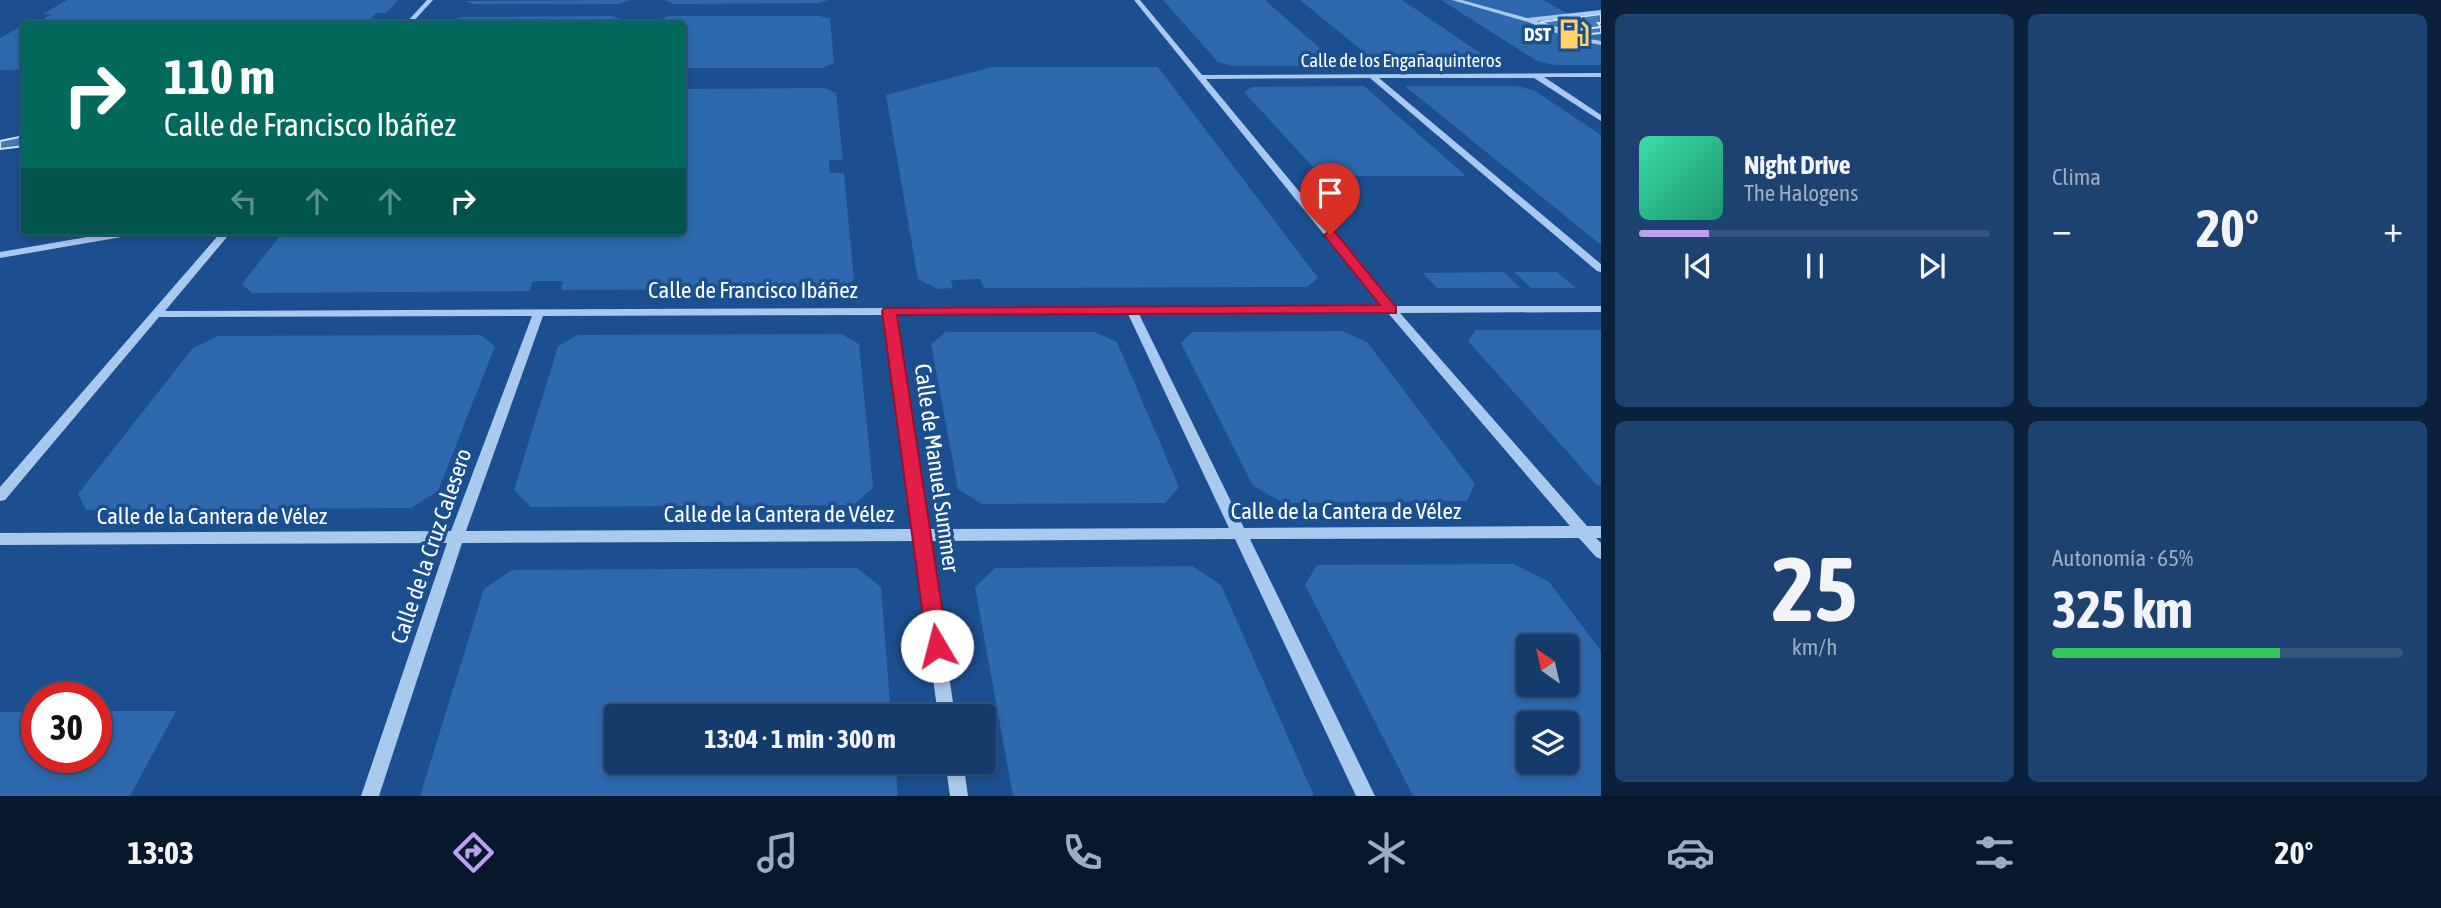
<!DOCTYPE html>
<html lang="es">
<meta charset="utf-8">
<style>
body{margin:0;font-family:"Asap Condensed",sans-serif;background:#1d4271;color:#f1f3f6;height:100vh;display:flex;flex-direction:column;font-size:26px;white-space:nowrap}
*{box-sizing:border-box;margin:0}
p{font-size:23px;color:#9dadc1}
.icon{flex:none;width:38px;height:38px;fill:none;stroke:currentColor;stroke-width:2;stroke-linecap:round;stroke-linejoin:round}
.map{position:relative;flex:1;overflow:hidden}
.side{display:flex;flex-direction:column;gap:14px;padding:14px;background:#0b203b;width:840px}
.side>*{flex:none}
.guide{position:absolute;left:21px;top:21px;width:665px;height:214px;border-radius:7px;box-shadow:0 4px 10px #0003,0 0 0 2px #33557e;background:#00695c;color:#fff;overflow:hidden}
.needle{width:46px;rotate:326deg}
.controls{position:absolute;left:1516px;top:634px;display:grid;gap:14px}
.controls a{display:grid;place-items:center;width:63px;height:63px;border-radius:7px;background:#143b6b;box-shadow:0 4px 10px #0003,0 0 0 2px #33557e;font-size:35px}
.speed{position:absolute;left:21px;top:682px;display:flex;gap:14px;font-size:35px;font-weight:700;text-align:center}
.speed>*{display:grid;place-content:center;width:91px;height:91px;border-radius:50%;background:#143b6b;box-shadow:0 4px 10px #0003,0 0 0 2px #33557e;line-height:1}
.speed .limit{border:10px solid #d22;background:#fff;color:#111}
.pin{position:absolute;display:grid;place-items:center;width:60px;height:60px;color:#fff;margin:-72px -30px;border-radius:50% 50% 50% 0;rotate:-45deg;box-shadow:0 0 7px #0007}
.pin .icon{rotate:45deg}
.me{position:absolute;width:77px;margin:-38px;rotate:352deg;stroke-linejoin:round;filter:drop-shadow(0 0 5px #0008)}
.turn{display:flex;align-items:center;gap:24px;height:147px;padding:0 28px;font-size:32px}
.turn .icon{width:91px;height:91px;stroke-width:2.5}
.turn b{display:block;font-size:49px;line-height:60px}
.lanes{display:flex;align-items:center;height:66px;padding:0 28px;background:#0003;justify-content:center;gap:35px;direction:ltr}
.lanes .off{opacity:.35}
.big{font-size:52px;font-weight:700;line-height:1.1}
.side .tile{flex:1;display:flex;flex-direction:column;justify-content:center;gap:10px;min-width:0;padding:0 24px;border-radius:10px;background:#1d4271}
.side .dial{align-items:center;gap:0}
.dial b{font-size:91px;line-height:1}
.song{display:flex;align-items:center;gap:21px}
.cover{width:84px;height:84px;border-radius:10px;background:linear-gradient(135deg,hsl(160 70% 55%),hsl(160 70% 35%))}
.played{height:7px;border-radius:4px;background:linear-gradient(90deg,#bca0f2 20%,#33557e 20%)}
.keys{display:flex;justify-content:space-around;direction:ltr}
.heat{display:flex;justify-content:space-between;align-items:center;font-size:38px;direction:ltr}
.charge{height:10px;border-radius:5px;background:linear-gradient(90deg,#34c759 65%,#33557e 0)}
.side .tiles{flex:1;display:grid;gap:14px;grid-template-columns:repeat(2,1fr)}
.trip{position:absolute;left:604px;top:704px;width:392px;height:70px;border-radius:7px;background:#143b6b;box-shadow:0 4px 10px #0003,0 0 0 2px #33557e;font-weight:700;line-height:70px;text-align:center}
.dock{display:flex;height:112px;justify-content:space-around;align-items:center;background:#08182b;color:#9dadc1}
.dock .icon{width:49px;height:49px}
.dock .on{color:#bca0f2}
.dock b{font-size:32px;color:#f1f3f6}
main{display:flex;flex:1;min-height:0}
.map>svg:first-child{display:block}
</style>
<main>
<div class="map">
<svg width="1601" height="796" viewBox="0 0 1601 796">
<rect width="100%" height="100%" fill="#1b4f8f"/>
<path fill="#2e69ad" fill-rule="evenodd" d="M 67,0 L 398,0 L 386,13 L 376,13 L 371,19 L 379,20 L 375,24 L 24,24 L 24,70 L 0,70 L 0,38 L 31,21 L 40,21 L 51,14 L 43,14 Z
M 630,0 L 618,4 L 472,4 L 465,1 Z
M 664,0 L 828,0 L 819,3 L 673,4 Z
M 1163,0 L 1265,0 L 1340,66 L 1233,66 L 1218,62 Z
M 1300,0 L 1402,0 L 1492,61 L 1488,66 L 1381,66 Z
M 1441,0 L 1543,0 L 1601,32 L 1601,65 L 1555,65 L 1537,61 Z
M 613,16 L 622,20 L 620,24 L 446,24 L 449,21 L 462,17 Z
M 669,16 L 820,16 L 830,19 L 834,63 L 823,68 L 683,68 L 682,24 L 656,24 L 658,20 Z
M 992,67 L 1158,67 L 1318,278 L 1307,287 L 984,288 L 980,279 L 951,280 L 953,288 L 938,289 L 918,279 L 886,95 Z
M 1364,86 L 1466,176 L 1321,176 L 1244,92 L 1252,87 Z
M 1405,86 L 1518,86 L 1535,91 L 1601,135 L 1601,245 Z
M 824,88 L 836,93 L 843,160 L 829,160 L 830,173 L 844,173 L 854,280 L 838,289 L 561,290 L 563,281 L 533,281 L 529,291 L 252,293 L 242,284 L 284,231 L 682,231 L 683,89 Z
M 1504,272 L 1520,288 L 1437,288 L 1423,273 Z
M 1514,272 L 1557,272 L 1576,288 L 1531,288 Z
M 1476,330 L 1601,330 L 1601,486 L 1596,484 L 1468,341 Z
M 1342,331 L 1367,342 L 1475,484 L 1467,501 L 1284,503 L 1253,486 L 1181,343 L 1192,332 Z
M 946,332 L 1095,332 L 1117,342 L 1179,487 L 1165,503 L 982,504 L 958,489 L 931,344 Z
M 841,334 L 859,344 L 873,488 L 853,505 L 531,507 L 514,490 L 558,346 L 578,335 Z
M 481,335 L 495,346 L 438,491 L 411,508 L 86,510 L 78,494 L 193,348 L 218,336 Z
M 1513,564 L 1549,582 L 1601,651 L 1601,796 L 1413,796 L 1305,585 L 1317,565 ZM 1528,646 L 1566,646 L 1566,684 L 1528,684 ZM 1528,723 L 1566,723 L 1566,761 L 1528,761 Z
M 1192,566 L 1221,585 L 1314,796 L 1013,796 L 975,587 L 995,568 Z
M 857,568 L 881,587 L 891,716 L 616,716 L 616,761 L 895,761 L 898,796 L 420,796 L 484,589 L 512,570 Z
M 96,711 L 176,711 L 130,796 L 0,796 L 0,712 L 37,712 L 37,758 L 96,758 Z"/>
<path fill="#4478b7" stroke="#cfe3fa" stroke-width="2" d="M 1601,14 L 1601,23 L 1598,23 L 1601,27 L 1586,29 L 1577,26 L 1556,28 L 1540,22 Z
M 1601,27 L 1601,33 L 1580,35 L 1569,31 Z
M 24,136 L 24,146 L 0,149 L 0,141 Z"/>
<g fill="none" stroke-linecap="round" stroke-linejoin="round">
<path fill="#a9c9ee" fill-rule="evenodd" d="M 427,0 L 433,0 L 411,24 L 405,24 Z
M 1134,0 L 1140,0 L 1202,75 L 1601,73 L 1601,77 L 1544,77 L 1601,115 L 1601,121 L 1534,78 L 1379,78 L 1601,264 L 1601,272 L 1597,271 L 1370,78 L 1206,79 L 1394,306 L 1601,306 L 1601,312 L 1400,313 L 1587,526 L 1601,526 L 1601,538 L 1596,538 L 1601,543 L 1601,559 L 1596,557 L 1579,538 L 1250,539 L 1375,796 L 1356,796 L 1235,539 L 929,541 L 955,716 L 938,716 L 915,541 L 462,543 L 379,796 L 361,796 L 447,543 L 0,545 L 0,533 L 451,531 L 532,316 L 159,317 L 5,500 L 0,501 L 0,487 L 222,231 L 232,231 L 165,311 L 1382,306 ZM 1388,313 L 1570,526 L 1244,528 L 1139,314 ZM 1128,314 L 1229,528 L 927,529 L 895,315 ZM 884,315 L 913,529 L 466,531 L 543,316 Z
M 1452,0 L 1462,0 L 1527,18 L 1601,10 L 1601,14 L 1537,21 L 1578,37 L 1601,41 L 1601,45 L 1574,40 L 1528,22 Z
M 122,231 L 144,231 L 139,234 L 0,258 L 0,252 Z
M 945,761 L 963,761 L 968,796 L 950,796 Z"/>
</g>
<path fill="#e11d48" stroke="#92132f" stroke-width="2" d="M 1330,231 L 1335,232 L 1396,307 L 1396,313 L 897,315 L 948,646 L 945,652 L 937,655 L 930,652 L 927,646 L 882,311 L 884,308 L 1380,305 L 1324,235 Z"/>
<defs>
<g id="fuel-bare" transform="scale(2.415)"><path d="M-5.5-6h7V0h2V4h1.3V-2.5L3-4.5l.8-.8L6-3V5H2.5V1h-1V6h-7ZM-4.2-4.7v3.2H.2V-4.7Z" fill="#ffd166" stroke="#1b4f8f" stroke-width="2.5" paint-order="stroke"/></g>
</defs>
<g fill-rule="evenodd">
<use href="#fuel-bare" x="1574" y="34"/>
</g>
<g text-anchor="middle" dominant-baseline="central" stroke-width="7" stroke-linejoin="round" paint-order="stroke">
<g font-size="19" font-weight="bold" fill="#fff" stroke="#1b4f8f" text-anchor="end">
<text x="1551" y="34">DST</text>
</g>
<g font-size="19" fill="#fff" stroke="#1b4f8f">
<text x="1401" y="60">Calle de los Engañaquinteros</text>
</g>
<g font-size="23" fill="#fff" stroke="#1b4f8f">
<text x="753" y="290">Calle de Francisco Ibáñez</text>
<text transform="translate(937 468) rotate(82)">Calle de Manuel Summer</text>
<text x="1346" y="511">Calle de la Cantera de Vélez</text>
<text x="779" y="514">Calle de la Cantera de Vélez</text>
<text x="212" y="516">Calle de la Cantera de Vélez</text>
<text transform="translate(431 546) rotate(-71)">Calle de la Cruz Calesero</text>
</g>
</g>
</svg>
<div class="controls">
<a><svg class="needle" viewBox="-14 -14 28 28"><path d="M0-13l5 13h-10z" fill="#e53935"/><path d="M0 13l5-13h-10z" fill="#9dadc1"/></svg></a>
<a><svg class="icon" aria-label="layers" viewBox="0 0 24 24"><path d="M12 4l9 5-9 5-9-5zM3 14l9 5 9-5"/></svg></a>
</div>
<div class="speed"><div class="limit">30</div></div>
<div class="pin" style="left:1330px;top:235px;background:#d93025"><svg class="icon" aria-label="arrive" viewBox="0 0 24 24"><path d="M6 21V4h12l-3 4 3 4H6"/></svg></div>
<svg class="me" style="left:937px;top:646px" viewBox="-20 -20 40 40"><circle r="19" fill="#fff"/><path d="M0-13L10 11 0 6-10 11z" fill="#e11d48"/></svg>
<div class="trip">13:04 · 1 min · 300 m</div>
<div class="guide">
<div class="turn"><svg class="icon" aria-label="right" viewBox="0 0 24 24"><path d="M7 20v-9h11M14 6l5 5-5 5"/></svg><div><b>110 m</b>Calle de Francisco Ibáñez</div></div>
<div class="lanes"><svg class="icon off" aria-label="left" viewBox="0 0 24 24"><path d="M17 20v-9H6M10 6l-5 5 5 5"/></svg><svg class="icon off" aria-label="ahead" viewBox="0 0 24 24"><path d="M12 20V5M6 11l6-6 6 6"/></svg><svg class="icon off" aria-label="ahead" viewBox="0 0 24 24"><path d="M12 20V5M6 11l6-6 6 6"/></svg><svg class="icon" aria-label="right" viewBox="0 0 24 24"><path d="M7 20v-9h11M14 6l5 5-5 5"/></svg></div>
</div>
</div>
<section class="side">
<div class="tiles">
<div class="tile">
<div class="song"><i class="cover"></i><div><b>Night Drive</b><p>The Halogens</p></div></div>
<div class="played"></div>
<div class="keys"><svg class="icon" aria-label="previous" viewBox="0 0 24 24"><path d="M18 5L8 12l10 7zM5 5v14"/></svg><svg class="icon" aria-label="pause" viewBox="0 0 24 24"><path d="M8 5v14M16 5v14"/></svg><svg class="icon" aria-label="next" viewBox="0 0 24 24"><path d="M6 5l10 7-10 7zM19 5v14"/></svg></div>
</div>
<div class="tile"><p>Clima</p>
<div class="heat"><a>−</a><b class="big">20°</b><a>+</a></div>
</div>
<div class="tile dial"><b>25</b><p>km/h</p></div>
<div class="tile"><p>Autonomía · 65%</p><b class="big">325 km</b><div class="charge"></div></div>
</div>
</section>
</main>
<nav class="dock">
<b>13:03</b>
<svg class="icon on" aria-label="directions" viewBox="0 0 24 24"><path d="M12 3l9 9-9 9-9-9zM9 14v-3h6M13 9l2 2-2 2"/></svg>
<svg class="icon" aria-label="music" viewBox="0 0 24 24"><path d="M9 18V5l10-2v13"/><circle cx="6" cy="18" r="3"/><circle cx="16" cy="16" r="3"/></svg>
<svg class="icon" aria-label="phone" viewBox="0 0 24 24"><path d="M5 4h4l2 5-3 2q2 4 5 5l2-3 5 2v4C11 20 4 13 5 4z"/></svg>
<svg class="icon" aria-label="climate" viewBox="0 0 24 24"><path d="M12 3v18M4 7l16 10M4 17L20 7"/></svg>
<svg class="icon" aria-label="car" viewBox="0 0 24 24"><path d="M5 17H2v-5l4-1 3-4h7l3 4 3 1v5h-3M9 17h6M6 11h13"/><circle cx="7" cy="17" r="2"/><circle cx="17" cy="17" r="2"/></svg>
<svg class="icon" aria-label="filters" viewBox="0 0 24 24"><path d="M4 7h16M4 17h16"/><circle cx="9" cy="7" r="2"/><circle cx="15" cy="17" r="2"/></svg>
<b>20°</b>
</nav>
